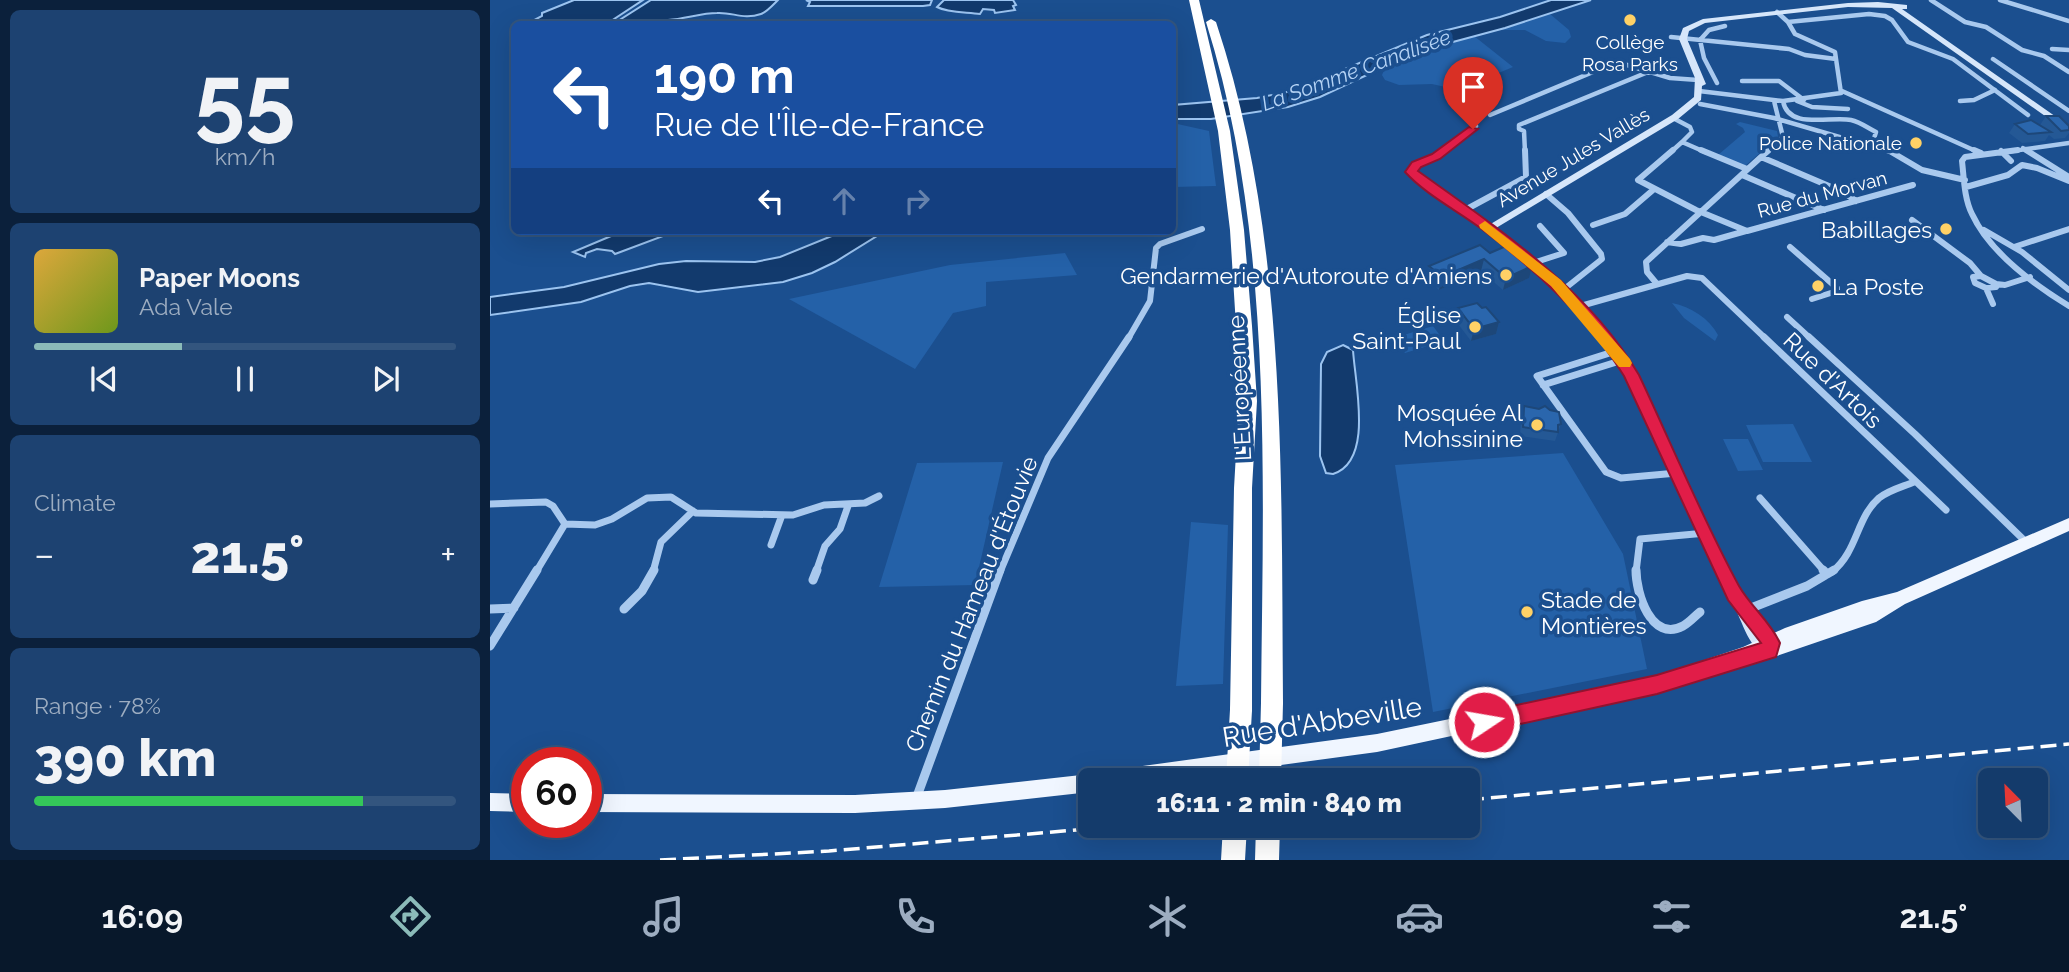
<!DOCTYPE html>
<meta charset="utf-8">
<style>
body{margin:0;font-family:Raleway,sans-serif;background:#1d4271;color:#f1f3f6;height:100vh;display:flex;flex-direction:column;font-size:26px;white-space:nowrap}
*{box-sizing:border-box;margin:0}
p{font-size:23px;color:#9dadc1}
.icon{flex:none;width:38px;height:38px;fill:none;stroke:currentColor;stroke-width:2;stroke-linecap:round;stroke-linejoin:round}
.map{position:relative;flex:1;overflow:hidden}
.drawer{display:flex;flex-direction:column;gap:10px;padding:10px;background:#0b203b;width:490px}
.drawer>*{flex:none}
.banner{position:absolute;left:21px;top:21px;width:665px;height:214px;border-radius:10px;box-shadow:0 7px 28px #0002,0 0 0 2px #33557e;background:#1a4fa0;color:#fff;overflow:hidden}
.needle{width:46px;rotate:336deg}
.fabs{position:absolute;left:1488px;top:768px;display:grid;gap:14px}
.fabs a{display:grid;place-items:center;width:70px;height:70px;border-radius:10px;background:#143b6b;box-shadow:0 7px 28px #0002,0 0 0 2px #33557e;font-size:35px}
.speed{position:absolute;left:21px;top:747px;display:flex;gap:14px;font-size:35px;font-weight:700;text-align:center}
.speed>*{display:grid;place-content:center;width:91px;height:91px;border-radius:50%;background:#143b6b;box-shadow:0 7px 28px #0002,0 0 0 2px #33557e;line-height:1}
.speed .limit{border:10px solid #d22;background:#fff;color:#111}
.pin{position:absolute;display:grid;place-items:center;width:60px;height:60px;color:#fff;margin:-72px -30px;border-radius:50% 50% 50% 0;rotate:-45deg;box-shadow:0 0 7px #0007}
.pin .icon{rotate:45deg}
.me{position:absolute;width:77px;margin:-38px;rotate:78deg;stroke-linejoin:round;filter:drop-shadow(0 0 5px #0008)}
.turn{display:flex;align-items:center;gap:24px;height:147px;padding:0 28px;font-size:32px}
.turn .icon{width:91px;height:91px;stroke-width:2.5}
.turn b{display:block;font-size:49px;line-height:60px}
.lanes{display:flex;align-items:center;height:66px;padding:0 28px;background:#0003;justify-content:center;gap:35px;direction:ltr}
.lanes .off{opacity:.35}
.big{font-size:52px;font-weight:800;line-height:1.1}
.drawer .card{flex:1;display:flex;flex-direction:column;justify-content:center;gap:10px;min-width:0;padding:0 24px;border-radius:10px;background:#1d4271}
.drawer .dial{align-items:center;gap:0}
.dial b{font-size:91px;line-height:1}
.song{display:flex;align-items:center;gap:21px}
.cover{width:84px;height:84px;border-radius:10px;background:linear-gradient(135deg,hsl(40 70% 55%),hsl(80 70% 35%))}
.played{height:7px;border-radius:4px;background:linear-gradient(90deg,#8bbbb9 35%,#33557e 35%)}
.keys{display:flex;justify-content:space-around;direction:ltr}
.heat{display:flex;justify-content:space-between;align-items:center;font-size:38px;direction:ltr}
.charge{height:10px;border-radius:5px;background:linear-gradient(90deg,#34c759 78%,#33557e 0)}
.trip{position:absolute;left:588px;top:768px;width:402px;height:70px;border-radius:10px;background:#143b6b;box-shadow:0 7px 28px #0002,0 0 0 2px #33557e;font-weight:800;line-height:70px;text-align:center}
.tab-bar{display:flex;height:112px;justify-content:space-around;align-items:center;background:#08182b;color:#9dadc1}
.tab-bar .icon{width:49px;height:49px}
.tab-bar .active{color:#8bbbb9}
.tab-bar b{font-size:32px;color:#f1f3f6}
main{display:flex;flex:1;min-height:0}
.map>svg:first-child{display:block}
</style>
<main>
<section class="drawer">
<div class="card dial"><b>55</b><p>km/h</p></div>
<div class="card">
<div class="song"><i class="cover"></i><div><b>Paper Moons</b><p>Ada Vale</p></div></div>
<div class="played"></div>
<div class="keys"><svg class="icon" aria-label="previous" viewBox="0 0 24 24"><path d="M18 5L8 12l10 7zM5 5v14"/></svg><svg class="icon" aria-label="pause" viewBox="0 0 24 24"><path d="M8 5v14M16 5v14"/></svg><svg class="icon" aria-label="next" viewBox="0 0 24 24"><path d="M6 5l10 7-10 7zM19 5v14"/></svg></div>
</div>
<div class="card"><p>Climate</p>
<div class="heat"><a>−</a><b class="big">21.5°</b><a>+</a></div>
</div>
<div class="card"><p>Range · 78%</p><b class="big">390 km</b><div class="charge"></div></div>
</section>
<div class="map">
<svg width="1579" height="860" viewBox="0 0 1579 860">
<rect width="100%" height="100%" fill="#1b4f8f"/>
<path fill="#2461a8" d="M 1060,14 L 1079,30 L 1081,37 L 1075,43 L 1056,41 L 1035,30 L 1008,30 Z
M 984,36 L 1023,67 L 975,87 L 960,88 L 942,84 L 909,85 L 895,80 L 892,75 L 895,68 L 948,46 Z
M 1250,122 L 1287,131 L 1288,137 L 1255,166 L 1228,155 L 1255,132 L 1253,128 L 1246,124 Z
M 683,123 L 719,131 L 726,186 L 683,187 Z
M 575,253 L 587,275 L 496,282 L 496,306 L 463,313 L 425,369 L 299,299 L 460,265 Z
M 1182,303 C 1201,307 1219,318 1228,335 L 1225,341 L 1194,318 Z
M 943,326 L 954,341 L 915,353 L 904,338 Z
M 1303,424 L 1322,462 L 1273,462 L 1256,425 Z
M 1233,439 L 1258,439 L 1273,470 L 1248,471 Z
M 1073,453 L 1133,554 L 1157,669 L 943,712 L 905,465 Z
M 513,462 L 485,585 L 389,587 L 427,463 Z
M 701,522 L 738,525 L 733,684 L 686,686 Z"/>
<path fill="#123a6d" stroke="#9cc4f0" stroke-width="2" d="M 84,0 L 153,0 L 121,21 L 37,24 L 52,16 L 52,13 Z
M 161,0 L 288,0 C 283,5 277,12 271,14 C 253,20 243,12 227,13 C 211,13 195,19 178,20 C 162,22 145,21 128,21 Z
M 316,0 L 442,0 L 440,5 L 433,6 L 318,6 L 320,2 Z
M 454,0 L 523,0 L 526,5 L 523,6 L 525,10 L 505,13 L 504,10 L 493,9 L 490,14 C 477,12 458,13 447,7 Z
M 1061,0 L 1101,0 L 1015,28 L 948,46 L 913,58 L 830,97 L 798,107 L 721,119 L 683,119 L 683,105 L 767,98 L 802,91 L 937,35 L 1010,17 Z
M 133,231 L 175,231 L 176,235 L 125,254 L 122,251 L 107,249 L 96,253 L 95,257 L 83,252 Z
M 354,231 L 395,231 L 345,262 L 322,273 L 293,282 L 208,292 L 159,283 L 140,286 L 91,302 L 0,315 L 0,297 L 74,287 L 169,264 L 196,261 L 265,262 L 290,257 Z
M 853,345 L 863,350 C 865,384 884,461 843,474 L 836,473 L 830,456 L 831,364 L 837,352 Z"/>
<g fill="none" stroke-linecap="round" stroke-linejoin="round">
<path stroke="#a9c9ee" stroke-width="4.5" d="M 1441,0 L 1475,22 L 1496,27 L 1532,50 L 1554,56 L 1579,72
M 1510,0 L 1579,21
M 1298,22 L 1379,14 L 1395,16 L 1402,20 L 1418,42 L 1463,59 L 1538,115
M 1181,37 L 1299,49 L 1315,55 L 1346,59
M 1562,49 L 1579,50
M 1503,59 L 1579,111
M 1252,81 L 1289,81 L 1314,100
M 1227,83 L 1214,58 L 1210,40 L 1219,30 L 1235,26
M 1209,91 L 1293,101 L 1351,93 L 1345,52 L 1305,34 L 1298,22 L 1287,12
M 1352,91 L 1488,152
M 1293,101 C 1298,130 1340,116 1361,120 C 1370,122 1378,128 1386,132 L 1382,145
M 1307,101 L 1322,107 L 1358,109
M 1470,101 L 1484,100 L 1505,90
M 1210,104 L 1284,118 L 1401,152
M 1000,115 L 1127,62 L 1180,78 L 1208,80
M 1183,118 L 1200,127 L 1202,132 L 1192,142
M 1533,148 L 1539,152
M 952,152 L 986,126
M 1035,152 L 1034,131 L 1029,129 L 1029,125 L 1180,63
M 1181,152 L 1192,142 L 1215,152
M 1277,152 L 1293,137 L 1284,101
M 1515,152 L 1579,143"/>
<path stroke="#a9c9ee" stroke-width="6" d="M 954,150 L 927,165 L 921,172 L 999,228
M 1183,150 L 1148,180 L 1206,210 L 1257,231 L 1423,185
M 1211,150 L 1257,169
M 1398,150 L 1432,170 L 1475,180
M 1484,150 L 1491,153
M 1528,150 L 1475,157 L 1472,161 C 1474,178 1474,198 1482,214 C 1500,253 1543,284 1579,306
M 1536,150 L 1579,177
M 1511,151 L 1521,161
M 1271,157 L 1279,150
M 1252,175 L 1334,210
M 1476,187 L 1518,175 L 1532,165 L 1547,168 L 1579,181
M 1056,194 L 1078,213 L 1111,254 L 1112,259 L 1073,290
M 975,210 L 1036,177 L 1035,150
M 1422,220 L 1480,263 L 1491,276 L 1506,284
M 1103,225 L 1135,214 L 1163,190
M 1494,230 L 1532,252 L 1579,290
M 1177,242 L 1191,244 L 1213,238 L 1224,240 L 1256,231
M 1300,247 L 1347,288 L 1347,291 L 1322,299
M 1524,247 L 1579,229
M 1043,263 L 1074,253 L 1050,226
M 1491,276 L 1483,277 L 1485,283 L 1496,288 L 1506,287 L 1506,284 L 1515,285 L 1540,277
M 1167,284 L 1157,272 L 1156,262 L 1271,157 L 1353,192 L 1366,201
M 1496,288 L 1503,304
M 1087,307 L 1197,276 L 1212,278 L 1276,339
M 1297,317 L 1321,339
M 638,339 L 660,301 L 666,248 L 670,244 L 712,229"/>
<path stroke="#a9c9ee" stroke-width="7" d="M 1274,337 L 1456,510
M 1319,337 L 1425,434 L 1537,543
M 1126,351 L 1047,376 L 1116,472 L 1131,478 L 1187,473
M 1053,385 L 1133,360
M 1270,498 L 1335,572
M 0,504 L 56,502 L 63,506 L 75,524 L 105,525 L 122,519 L 157,498 L 181,497 L 206,513 L 303,515 L 334,505 L 375,503 L 389,496
M 281,545 L 292,515
M 46,572 L 75,524
M 163,572 L 171,542 L 203,511
M 326,572 L 335,546 L 350,529 L 358,506
M 510,572 L 558,458 L 639,337
M 1146,572 L 1150,539 L 1216,533
M 1342,572 C 1368,551 1366,518 1389,498 C 1399,490 1412,487 1424,482"/>
<path stroke="#a9c9ee" stroke-width="9" d="M 1146,570 C 1146,593 1161,643 1193,626 C 1199,623 1205,616 1210,612
M 1333,570 L 1337,574
M 323,580 L 327,570
M 0,609 L 24,608
M 134,609 L 152,591 L 164,570
M 1256,610 L 1317,586 L 1344,570
M 0,646 L 47,570
M 426,799 L 510,570"/>
<path fill="#d6e6fa" fill-rule="evenodd" d="M 1388,2 L 1417,5 L 1417,9 L 1412,9 L 1579,126 L 1579,133 L 1402,8 L 1358,7 L 1215,23 L 1199,31 L 1197,39 L 1216,84 L 1212,86 L 1211,100 L 1188,119 L 1006,228 L 1070,281 L 1137,357 L 1249,591 L 1279,625 L 1286,638 L 1288,643 L 1284,655 L 1279,657 C 1254,646 1254,618 1239,599 L 1128,362 L 1062,285 L 994,228 L 1182,115 L 1204,97 L 1205,78 L 1189,39 L 1193,28 L 1213,19 L 1358,3 Z"/>
<path fill="#f0f6ff" fill-rule="evenodd" d="M 1579,518 L 1579,531 L 1415,604 L 1386,622 L 1281,658 L 1274,654 L 1167,692 L 887,752 L 680,780 L 600,780 L 600,792 L 455,808 L 365,813 L 96,812 L 96,794 L 365,795 L 455,790 L 600,774 L 607,778 L 609,773 L 616,771 L 887,734 L 1167,676 L 1253,647 L 1295,628 L 1372,601 L 1407,592 Z
M 0,793 L 37,794 L 37,812 L 0,811 Z"/>
<path fill="#fff" fill-rule="evenodd" d="M 699,0 L 709,0 L 740,131 L 754,230 L 762,326 L 767,401 L 762,488 L 762,710 L 759,718 L 751,721 L 743,718 L 740,710 L 744,488 L 749,401 L 746,326 L 740,230 L 728,131 Z
M 721,19 L 726,22 C 798,237 791,479 793,703 L 790,711 L 782,714 L 774,711 L 771,703 C 773,480 784,237 716,22 Z
M 733,826 L 757,826 L 755,860 L 731,860 Z
M 766,826 L 790,826 L 789,860 L 765,860 Z"/>
<path stroke="#fff" stroke-width="3.5" stroke-dasharray="16 7" stroke-linecap="butt" d="M 978,800 L 1579,744
M 621,835 L 709,826
M 170,860 L 339,851 L 633,826"/>
<path stroke="#fff" stroke-width="22" d="M 747,780 L 751,710
M 780,780 L 782,703"/>
</g>
<path fill="#245895" d="M 1556,116 L 1579,126 L 1579,133 L 1575,138 L 1564,139 L 1559,135 L 1555,141 L 1532,143 L 1519,133 L 1525,124 L 1550,125 Z
M 1000,253 L 1039,278 L 1013,290 L 991,271 L 949,290 L 937,279 L 939,266 Z
M 968,308 L 992,308 L 1009,322 L 1006,334 L 981,341 L 965,320 Z
M 1034,406 L 1071,424 L 1065,441 L 1030,436 L 1031,415 Z"/>
<path fill="#1d4779" d="M 994,259 L 991,271 L 949,290 L 952,277 Z
M 1042,266 L 1039,278 L 1013,290 L 1016,278 Z
M 1009,322 L 1006,334 L 981,341 L 984,329 Z"/>
<path fill="#2a66ad" stroke="#1d4779" stroke-width="2" d="M 1556,116 L 1569,116 L 1579,126 L 1579,130 L 1571,131 Z
M 1541,120 L 1561,132 L 1538,134 L 1525,124 Z
M 990,245 L 1000,253 L 1016,246 L 1042,266 L 1016,278 L 994,259 L 952,277 L 939,266 Z
M 987,303 L 992,308 L 996,307 L 1009,322 L 984,329 L 968,308 Z
M 1034,406 L 1049,409 L 1055,406 L 1060,410 L 1069,412 L 1071,424 L 1068,425 L 1068,432 L 1033,427 Z"/>
<path fill="#e11d48" stroke="#92132f" stroke-width="2" d="M 979,127 L 988,129 L 950,159 L 931,167 L 928,171 C 1009,229 1098,288 1149,375 C 1182,445 1212,518 1249,586 C 1261,607 1280,621 1290,643 L 1286,657 L 1167,694 L 994,732 L 986,729 L 983,722 L 986,715 L 994,712 L 1167,675 L 1271,643 L 1238,600 L 1134,376 C 1099,319 1047,271 993,230 C 968,211 936,195 915,172 L 922,162 L 942,154 Z"/>
<path fill="#f59e0b" d="M 995,221 L 1071,280 L 1140,359 L 1142,363 L 1140,367 L 1129,367 L 1061,286 L 990,228 L 989,225 Z"/>
<g fill="#ffd166" stroke="#1b4f8f" stroke-width="2.5">
<circle cx="1140" cy="20" r="7"/>
<circle cx="1426" cy="143" r="7"/>
<circle cx="1456" cy="229" r="7"/>
<circle cx="1016" cy="275" r="7"/>
<circle cx="1328" cy="286" r="7"/>
<circle cx="985" cy="327" r="7"/>
<circle cx="1047" cy="425" r="7"/>
<circle cx="1037" cy="612" r="7"/>
</g>
<g text-anchor="middle" dominant-baseline="central" stroke-width="7" stroke-linejoin="round" paint-order="stroke">
<g font-size="19" fill="#fff" stroke="#1b4f8f">
<text x="1140" y="42">Collège<tspan x="1140" dy="22">Rosa Parks</tspan></text>
<text x="1412" y="143" text-anchor="end">Police Nationale</text>
</g>
<g font-size="19" fill="#fff" stroke="#1b4f8f">
<text transform="translate(1083 157) rotate(-31)">Avenue Jules Vallès</text>
<text transform="translate(1332 194) rotate(-15)">Rue du Morvan</text>
</g>
<g font-size="21" font-style="italic" fill="#b5d3f5" stroke="#1b4f8f">
<text transform="translate(866 70) rotate(-20)">La Somme Canalisée</text>
</g>
<g font-size="23" fill="#fff" stroke="#1b4f8f" text-anchor="end">
<text x="1442" y="229">Babillages</text>
<text x="1002" y="275">Gendarmerie d'Autoroute d'Amiens</text>
<text x="1342" y="286" text-anchor="start">La Poste</text>
<text x="971" y="314">Église<tspan x="971" dy="26">Saint-Paul</tspan></text>
<text x="1033" y="412">Mosquée Al<tspan x="1033" dy="26">Mohssinine</tspan></text>
<text x="1051" y="599" text-anchor="start">Stade de<tspan x="1051" dy="26">Montières</tspan></text>
</g>
<g font-size="23" fill="#fff" stroke="#1b4f8f">
<text transform="translate(1343 380) rotate(44)">Rue d'Artois</text>
<text transform="translate(749 388) rotate(-93)">L'Européenne</text>
<text transform="translate(481 604) rotate(-68)">Chemin du Hameau d'Étouvie</text>
</g>
<g font-size="28" fill="#fff" stroke="#1b4f8f">
<text transform="translate(832 722) rotate(-9)">Rue d'Abbeville</text>
</g>
</g>
</svg>
<div class="fabs">
<a><svg class="needle" viewBox="-14 -14 28 28"><path d="M0-13l5 13h-10z" fill="#e53935"/><path d="M0 13l5-13h-10z" fill="#9dadc1"/></svg></a>
</div>
<div class="speed"><div class="limit">60</div></div>
<div class="pin" style="left:983px;top:129px;background:#d93025"><svg class="icon" aria-label="arrive" viewBox="0 0 24 24"><path d="M6 21V4h12l-3 4 3 4H6"/></svg></div>
<svg class="me" style="left:994px;top:722px" viewBox="-20 -20 40 40"><circle r="17" fill="#e11d48" stroke="#fff" stroke-width="3"/><path d="M0-11L8 9 0 5-8 9z" fill="#fff"/></svg>
<div class="trip">16:11 · 2 min · 840 m</div>
<div class="banner">
<div class="turn"><svg class="icon" aria-label="left" viewBox="0 0 24 24"><path d="M17 20v-9H6M10 6l-5 5 5 5"/></svg><div><b>190 m</b>Rue de l'Île-de-France</div></div>
<div class="lanes"><svg class="icon" aria-label="left" viewBox="0 0 24 24"><path d="M17 20v-9H6M10 6l-5 5 5 5"/></svg><svg class="icon off" aria-label="ahead" viewBox="0 0 24 24"><path d="M12 20V5M6 11l6-6 6 6"/></svg><svg class="icon off" aria-label="right" viewBox="0 0 24 24"><path d="M7 20v-9h11M14 6l5 5-5 5"/></svg></div>
</div>
</div>
</main>
<nav class="tab-bar">
<b>16:09</b>
<svg class="icon active" aria-label="directions" viewBox="0 0 24 24"><path d="M12 3l9 9-9 9-9-9zM9 14v-3h6M13 9l2 2-2 2"/></svg>
<svg class="icon" aria-label="music" viewBox="0 0 24 24"><path d="M9 18V5l10-2v13"/><circle cx="6" cy="18" r="3"/><circle cx="16" cy="16" r="3"/></svg>
<svg class="icon" aria-label="phone" viewBox="0 0 24 24"><path d="M5 4h4l2 5-3 2q2 4 5 5l2-3 5 2v4C11 20 4 13 5 4z"/></svg>
<svg class="icon" aria-label="climate" viewBox="0 0 24 24"><path d="M12 3v18M4 7l16 10M4 17L20 7"/></svg>
<svg class="icon" aria-label="car" viewBox="0 0 24 24"><path d="M5 17H2v-5l4-1 3-4h7l3 4 3 1v5h-3M9 17h6M6 11h13"/><circle cx="7" cy="17" r="2"/><circle cx="17" cy="17" r="2"/></svg>
<svg class="icon" aria-label="filters" viewBox="0 0 24 24"><path d="M4 7h16M4 17h16"/><circle cx="9" cy="7" r="2"/><circle cx="15" cy="17" r="2"/></svg>
<b>21.5°</b>
</nav>
